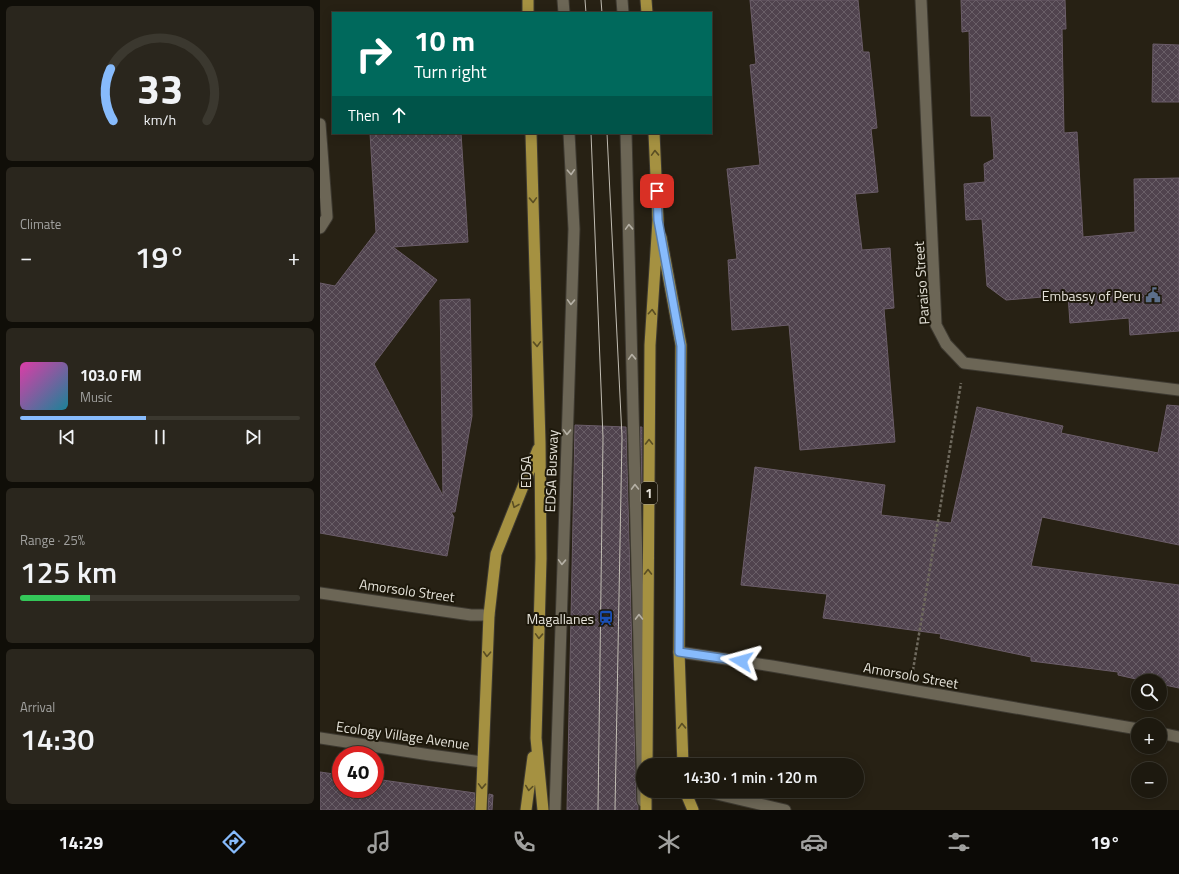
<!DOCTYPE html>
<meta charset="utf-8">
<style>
body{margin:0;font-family:"Titillium Web",sans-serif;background:#2a261d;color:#f1f3f6;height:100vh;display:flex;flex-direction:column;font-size:15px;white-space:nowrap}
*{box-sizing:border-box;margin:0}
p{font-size:13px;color:#a0a09e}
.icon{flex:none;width:22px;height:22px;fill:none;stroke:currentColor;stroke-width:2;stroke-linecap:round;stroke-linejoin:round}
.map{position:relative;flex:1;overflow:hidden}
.details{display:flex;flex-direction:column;gap:6px;padding:6px;background:#100e08;width:320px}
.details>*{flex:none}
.guide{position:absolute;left:12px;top:12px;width:380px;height:122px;border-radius:0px;box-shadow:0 2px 10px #0003,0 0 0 1px #3b382f;background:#00695c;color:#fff;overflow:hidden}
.tools{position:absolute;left:811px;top:674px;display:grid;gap:8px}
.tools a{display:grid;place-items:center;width:36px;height:36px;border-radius:50%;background:#1d190f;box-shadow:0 2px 10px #0003,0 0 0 1px #3b382f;font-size:20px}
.speed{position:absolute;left:12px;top:746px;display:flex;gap:8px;font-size:20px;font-weight:700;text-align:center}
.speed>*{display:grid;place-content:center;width:52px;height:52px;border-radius:50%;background:#1d190f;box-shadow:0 2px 10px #0003,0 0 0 1px #3b382f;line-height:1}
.speed .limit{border:6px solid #d22;background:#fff;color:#111}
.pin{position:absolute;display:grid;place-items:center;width:34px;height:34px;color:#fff;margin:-17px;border-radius:8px;box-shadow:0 2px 6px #0006}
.me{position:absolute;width:44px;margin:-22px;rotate:278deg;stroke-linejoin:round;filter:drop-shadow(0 0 3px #0008)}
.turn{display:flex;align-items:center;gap:14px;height:84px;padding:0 16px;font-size:18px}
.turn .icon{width:52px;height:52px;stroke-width:2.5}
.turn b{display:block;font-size:28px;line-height:34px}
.then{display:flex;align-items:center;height:38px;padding:0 16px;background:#0003;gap:8px;font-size:15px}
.big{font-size:30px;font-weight:600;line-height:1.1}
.details .widget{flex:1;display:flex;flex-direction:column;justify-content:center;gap:6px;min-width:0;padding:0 14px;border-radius:6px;background:#2a261d}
.details .dial{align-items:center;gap:0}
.dial svg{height:104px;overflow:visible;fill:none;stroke:#3b382f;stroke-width:7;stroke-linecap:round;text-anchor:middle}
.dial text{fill:#f1f3f6;stroke:none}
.song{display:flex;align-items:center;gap:12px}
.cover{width:48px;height:48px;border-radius:6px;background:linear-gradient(135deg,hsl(320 70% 55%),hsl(190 70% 35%))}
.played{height:4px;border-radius:2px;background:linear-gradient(90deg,#87bbfc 45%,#3b382f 45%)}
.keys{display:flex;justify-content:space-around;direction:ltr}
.heat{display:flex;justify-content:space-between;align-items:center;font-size:22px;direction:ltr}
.charge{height:6px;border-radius:3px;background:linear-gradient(90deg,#34c759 25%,#3b382f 0)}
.trip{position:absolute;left:316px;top:758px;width:228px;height:40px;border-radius:20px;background:#1d190f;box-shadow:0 2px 10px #0003,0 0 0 1px #3b382f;font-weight:600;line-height:40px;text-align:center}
.tabs{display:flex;height:64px;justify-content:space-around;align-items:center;background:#0c0a06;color:#a0a09e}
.tabs .icon{width:28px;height:28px}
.tabs .selected{color:#87bbfc}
.tabs b{font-size:18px;color:#f1f3f6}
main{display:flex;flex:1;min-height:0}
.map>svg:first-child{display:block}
</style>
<main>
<section class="details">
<div class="widget dial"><svg viewBox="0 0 100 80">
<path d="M14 69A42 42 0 1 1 86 69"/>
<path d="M14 69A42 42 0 0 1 12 29" stroke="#87bbfc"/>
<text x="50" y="56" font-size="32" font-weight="700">33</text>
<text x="50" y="72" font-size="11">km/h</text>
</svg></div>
<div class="widget"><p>Climate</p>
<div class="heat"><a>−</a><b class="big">19°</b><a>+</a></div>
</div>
<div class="widget">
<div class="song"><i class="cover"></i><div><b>103.0 FM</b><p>Music</p></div></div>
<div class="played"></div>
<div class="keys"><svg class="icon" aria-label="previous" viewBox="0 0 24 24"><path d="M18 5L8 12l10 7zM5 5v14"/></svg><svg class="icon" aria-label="pause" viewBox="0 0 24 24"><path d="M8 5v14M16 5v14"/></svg><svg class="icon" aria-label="next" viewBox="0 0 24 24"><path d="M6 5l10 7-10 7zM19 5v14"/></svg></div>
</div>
<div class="widget"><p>Range · 25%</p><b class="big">125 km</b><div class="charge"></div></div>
<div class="widget"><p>Arrival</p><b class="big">14:30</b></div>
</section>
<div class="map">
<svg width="859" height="810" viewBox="0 0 859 810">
<defs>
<pattern id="building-cross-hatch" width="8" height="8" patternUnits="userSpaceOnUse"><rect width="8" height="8" fill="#50434e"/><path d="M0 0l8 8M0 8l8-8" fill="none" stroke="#695e67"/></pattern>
</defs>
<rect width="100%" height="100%" fill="#272114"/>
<path fill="url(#building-cross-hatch)" stroke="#6b5d69" d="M 430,0 L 538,0 L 543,52 L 549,52 L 557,128 L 551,129 L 558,192 L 535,194 L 542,250 L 570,248 L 574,308 L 564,309 L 575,442 L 480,450 L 469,325 L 412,330 L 408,260 L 417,259 L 407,169 L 440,165 L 430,65 L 436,64 Z
M 641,0 L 745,0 L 746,29 L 742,29 L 744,133 L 757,132 L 763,237 L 815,232 L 814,179 L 859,178 L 859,331 L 810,335 L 809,318 L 750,323 L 748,295 L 686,300 L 667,286 L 662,219 L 646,220 L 644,184 L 665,182 L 664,164 L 674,159 L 671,116 L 651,116 L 649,31 L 642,32 Z
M 833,44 L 859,45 L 859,102 L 832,102 Z
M 50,133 L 141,133 L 148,242 L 73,247 L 117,280 L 54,364 L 123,496 L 120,300 L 150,299 L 152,416 L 135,512 L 131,512 L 134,517 L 127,556 L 0,533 L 0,283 L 15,286 L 56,232 Z
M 847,405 L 859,406 L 859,545 L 722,517 L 711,566 L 859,585 L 859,688 L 840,684 L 840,681 L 825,681 L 798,675 L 798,672 L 711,661 L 711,657 L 620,638 L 621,634 L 503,618 L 507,594 L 421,585 L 435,467 L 565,485 L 561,515 L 631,523 L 657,407 L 743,426 L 741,433 L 838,453 Z
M 255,425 L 306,427 L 316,801 L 318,806 L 318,810 L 247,810 Z
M 320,427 L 322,427 L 322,486 Z
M 0,772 L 21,775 L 21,789 L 55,789 L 55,779 L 155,793 L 154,810 L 0,810 Z
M 169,794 L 173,795 L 172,810 L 168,810 Z"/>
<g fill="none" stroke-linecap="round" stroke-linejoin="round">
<g stroke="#3e3a31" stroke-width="13">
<path id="service" d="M 243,0 L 244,13
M 302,0 L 303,13
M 306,133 L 323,801
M 235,810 L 254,229 L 249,133"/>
</g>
<g stroke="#3e3a31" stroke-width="13">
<path id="minor" d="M 601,0 L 616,325 L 626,344 L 644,363 L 859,390
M 0,124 L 7,217 L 0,228
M 0,593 L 151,615 L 169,615
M 0,738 L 110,755 L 162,762
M 384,791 L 465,810"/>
</g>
<g stroke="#3e3a31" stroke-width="13">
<path id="tertiary" d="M 359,652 L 452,666 L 818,729
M 840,733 L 859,737"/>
</g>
<g stroke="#3e3a31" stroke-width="13">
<path id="trunk" d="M 208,0 L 208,13
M 326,0 L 327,13
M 211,133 L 220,443 L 221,558 L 216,738 L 223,810
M 341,237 L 361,345 L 359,652 L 363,765
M 327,765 L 330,345 L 338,220 L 334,133
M 365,791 L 373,810
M 161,810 L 169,615 L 176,554 L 218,449
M 206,810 L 213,757
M 326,810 L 326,791"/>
</g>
<path stroke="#6f6a5e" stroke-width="2.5" stroke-dasharray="3 2" stroke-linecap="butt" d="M 593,670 L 641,383"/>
<use href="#service" stroke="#6c6656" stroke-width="11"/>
<use href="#minor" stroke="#6c6656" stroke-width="11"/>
<use href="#tertiary" stroke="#6c6656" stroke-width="11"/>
<use href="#trunk" stroke="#a59141" stroke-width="11"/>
<path stroke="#c1bdb3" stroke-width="1" d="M 265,0 L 266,13
M 281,0 L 282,13
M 271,133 L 283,438 L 278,810
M 287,133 L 302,437 L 295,810"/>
</g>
<defs><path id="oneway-chevron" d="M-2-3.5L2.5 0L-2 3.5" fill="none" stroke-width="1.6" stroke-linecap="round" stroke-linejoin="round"/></defs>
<g stroke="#5a4e23">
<use href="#oneway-chevron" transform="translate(335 153) rotate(-92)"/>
<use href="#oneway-chevron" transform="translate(213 200) rotate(88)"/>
<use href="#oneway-chevron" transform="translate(332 312) rotate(-86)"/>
<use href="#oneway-chevron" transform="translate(217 344) rotate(88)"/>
<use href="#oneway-chevron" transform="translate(329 442) rotate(-90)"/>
<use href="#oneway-chevron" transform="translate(195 505) rotate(112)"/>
<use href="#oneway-chevron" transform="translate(328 572) rotate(-90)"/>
<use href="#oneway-chevron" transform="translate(219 636) rotate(92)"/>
<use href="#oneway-chevron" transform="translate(167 654) rotate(93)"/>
<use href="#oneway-chevron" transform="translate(362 726) rotate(-92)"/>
<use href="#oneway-chevron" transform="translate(162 786) rotate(92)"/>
<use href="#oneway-chevron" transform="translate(209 788) rotate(98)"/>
</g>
<g stroke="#b5b0a5">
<use href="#oneway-chevron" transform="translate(251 172) rotate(87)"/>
<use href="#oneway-chevron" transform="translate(309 227) rotate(-92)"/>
<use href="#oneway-chevron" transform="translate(251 302) rotate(92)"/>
<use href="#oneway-chevron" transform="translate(312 357) rotate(-92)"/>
<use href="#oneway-chevron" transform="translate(247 432) rotate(92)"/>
<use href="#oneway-chevron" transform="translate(315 487) rotate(-91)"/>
<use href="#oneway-chevron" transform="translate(242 562) rotate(92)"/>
<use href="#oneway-chevron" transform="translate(319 617) rotate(-91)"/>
</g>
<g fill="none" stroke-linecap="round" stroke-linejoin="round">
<g stroke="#587aa4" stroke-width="10">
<path id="route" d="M 337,191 L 338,220 L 361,346 L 359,652 L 421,661"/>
</g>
<use href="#route" stroke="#87bbfc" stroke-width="7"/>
</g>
<defs>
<g id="civic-bare" transform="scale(1.2)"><path d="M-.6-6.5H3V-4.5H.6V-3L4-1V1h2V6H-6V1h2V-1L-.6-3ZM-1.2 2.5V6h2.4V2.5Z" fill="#5c6f8a" stroke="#1d180b" stroke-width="2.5" paint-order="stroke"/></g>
<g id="station-bare" transform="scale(1.2)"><path d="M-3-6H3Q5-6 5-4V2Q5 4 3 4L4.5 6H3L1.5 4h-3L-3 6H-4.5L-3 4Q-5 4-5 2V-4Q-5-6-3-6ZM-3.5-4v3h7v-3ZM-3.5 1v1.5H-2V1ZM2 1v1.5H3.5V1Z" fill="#1a4fb4" stroke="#1d180b" stroke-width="2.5" paint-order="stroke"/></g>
</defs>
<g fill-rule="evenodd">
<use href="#civic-bare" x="833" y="295"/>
<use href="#station-bare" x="286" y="618"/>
</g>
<g text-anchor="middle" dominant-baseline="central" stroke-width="4" stroke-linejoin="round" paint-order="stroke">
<rect fill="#1d180b" stroke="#a9a59b" stroke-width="1" x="321" y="482" width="16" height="22" rx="3"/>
<g font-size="13" font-weight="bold" fill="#e5e2d9">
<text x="329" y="493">1</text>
</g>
<g font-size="14" fill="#e5e2d9" stroke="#1d180b">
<text transform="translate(601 283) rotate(-94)">Paraiso Street</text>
<text transform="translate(231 471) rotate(-88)">EDSA Busway</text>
<text transform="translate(205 472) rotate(-90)">EDSA</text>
<text transform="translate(87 590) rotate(8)">Amorsolo Street</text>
<text transform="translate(591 675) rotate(10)">Amorsolo Street</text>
<text transform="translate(83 735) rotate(8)">Ecology Village Avenue</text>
</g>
<g font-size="14" fill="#e5e2d9" stroke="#1d180b" text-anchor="end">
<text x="821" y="295">Embassy of Peru</text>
<text x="274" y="618">Magallanes</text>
</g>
</g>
</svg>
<div class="tools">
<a><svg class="icon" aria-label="search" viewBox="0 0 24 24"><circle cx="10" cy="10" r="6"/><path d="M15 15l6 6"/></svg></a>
<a>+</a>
<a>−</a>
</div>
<div class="speed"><div class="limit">40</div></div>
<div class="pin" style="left:337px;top:191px;background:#d93025"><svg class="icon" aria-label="arrive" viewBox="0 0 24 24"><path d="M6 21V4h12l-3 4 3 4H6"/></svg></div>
<svg class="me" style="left:421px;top:661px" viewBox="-20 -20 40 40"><path d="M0-17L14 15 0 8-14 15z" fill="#87bbfc" stroke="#fff" stroke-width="4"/></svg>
<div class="trip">14:30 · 1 min · 120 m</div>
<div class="guide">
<div class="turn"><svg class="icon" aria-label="right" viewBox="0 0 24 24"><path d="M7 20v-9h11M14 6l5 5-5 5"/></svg><div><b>10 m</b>Turn right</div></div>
<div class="then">Then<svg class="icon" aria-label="ahead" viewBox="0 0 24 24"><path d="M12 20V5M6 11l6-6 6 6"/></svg></div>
</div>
</div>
</main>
<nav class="tabs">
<b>14:29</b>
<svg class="icon selected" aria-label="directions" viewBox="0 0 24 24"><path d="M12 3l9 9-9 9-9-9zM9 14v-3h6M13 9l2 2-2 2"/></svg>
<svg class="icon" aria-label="music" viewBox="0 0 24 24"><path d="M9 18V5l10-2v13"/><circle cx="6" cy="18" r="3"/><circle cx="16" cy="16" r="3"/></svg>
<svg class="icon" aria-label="phone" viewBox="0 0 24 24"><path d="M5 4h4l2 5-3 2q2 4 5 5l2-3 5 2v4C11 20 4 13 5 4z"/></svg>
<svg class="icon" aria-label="climate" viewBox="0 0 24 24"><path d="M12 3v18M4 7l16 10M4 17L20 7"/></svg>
<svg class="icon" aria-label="car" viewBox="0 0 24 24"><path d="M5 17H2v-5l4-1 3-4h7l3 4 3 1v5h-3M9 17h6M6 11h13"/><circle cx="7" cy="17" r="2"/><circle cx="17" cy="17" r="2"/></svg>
<svg class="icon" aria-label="filters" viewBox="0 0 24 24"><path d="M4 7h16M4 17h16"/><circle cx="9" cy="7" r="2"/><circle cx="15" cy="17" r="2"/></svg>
<b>19°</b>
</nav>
